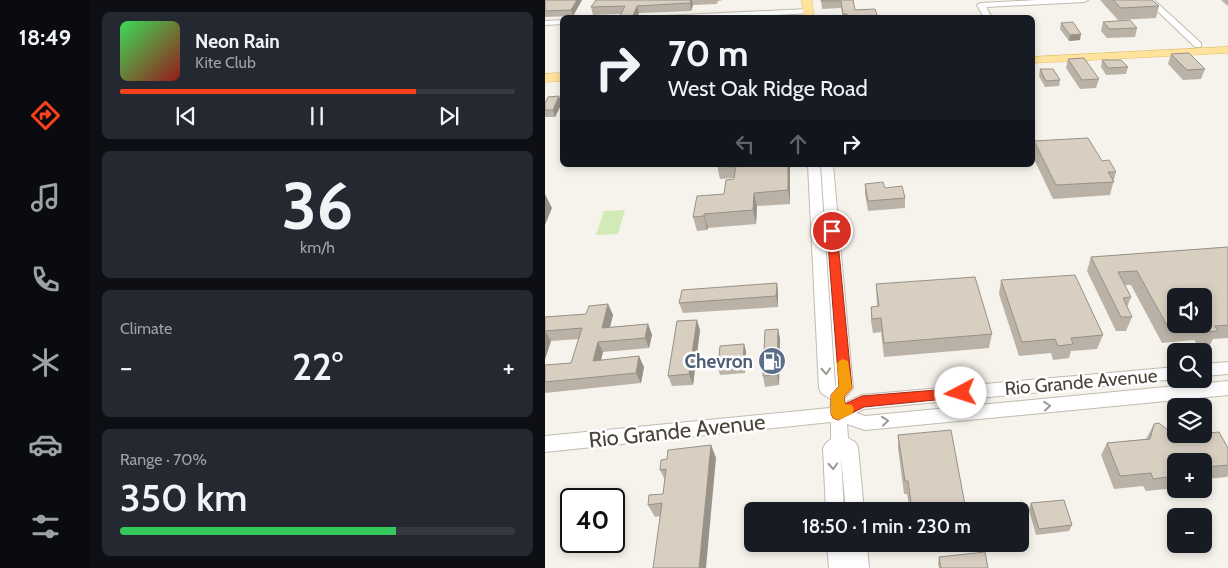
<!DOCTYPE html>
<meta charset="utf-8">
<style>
body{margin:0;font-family:Cabin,sans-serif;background:#242831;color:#f1f3f6;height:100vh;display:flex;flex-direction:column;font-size:19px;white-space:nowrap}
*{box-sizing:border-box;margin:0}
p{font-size:16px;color:#9ea1a6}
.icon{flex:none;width:28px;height:28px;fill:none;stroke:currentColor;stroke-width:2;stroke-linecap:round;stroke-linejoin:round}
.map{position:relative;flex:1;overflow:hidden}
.drawer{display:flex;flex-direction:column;gap:12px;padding:12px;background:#0d0f14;width:455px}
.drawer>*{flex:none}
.hud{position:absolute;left:15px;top:15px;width:475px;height:152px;border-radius:8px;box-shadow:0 2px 8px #0003;background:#171b24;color:#f1f3f6;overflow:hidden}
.tools{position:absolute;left:622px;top:288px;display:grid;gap:10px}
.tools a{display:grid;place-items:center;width:45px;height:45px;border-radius:8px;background:#171b24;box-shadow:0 2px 8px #0003;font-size:25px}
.speed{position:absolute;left:15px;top:488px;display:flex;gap:10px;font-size:25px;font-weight:700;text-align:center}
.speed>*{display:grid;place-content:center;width:65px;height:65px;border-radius:50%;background:#171b24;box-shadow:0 2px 8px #0003;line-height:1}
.speed .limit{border:2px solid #111;border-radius:8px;background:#fff;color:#111}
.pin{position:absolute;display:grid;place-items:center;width:42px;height:42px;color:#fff;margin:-21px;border:2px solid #fff;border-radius:50%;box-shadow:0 1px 5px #0007}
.me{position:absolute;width:55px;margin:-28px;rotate:265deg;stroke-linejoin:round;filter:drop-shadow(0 0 4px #0008)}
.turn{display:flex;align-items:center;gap:18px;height:105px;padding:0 25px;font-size:22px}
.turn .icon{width:65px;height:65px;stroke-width:2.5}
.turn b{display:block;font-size:35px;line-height:42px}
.lanes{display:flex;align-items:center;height:48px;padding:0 25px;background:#0003;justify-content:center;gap:25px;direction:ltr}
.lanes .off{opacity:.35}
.big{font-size:38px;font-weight:600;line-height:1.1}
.drawer .widget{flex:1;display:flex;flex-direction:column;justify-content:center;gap:8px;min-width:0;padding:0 18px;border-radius:8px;background:#242831}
.drawer .dial{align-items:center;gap:0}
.dial b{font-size:65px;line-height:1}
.song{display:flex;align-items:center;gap:15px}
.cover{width:60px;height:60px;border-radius:8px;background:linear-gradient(135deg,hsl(130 70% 55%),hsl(0 70% 35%))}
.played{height:5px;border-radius:2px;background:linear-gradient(90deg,#fc3f1d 75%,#363941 75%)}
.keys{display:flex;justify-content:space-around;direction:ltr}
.heat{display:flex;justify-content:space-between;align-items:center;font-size:28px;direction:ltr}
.charge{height:8px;border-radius:4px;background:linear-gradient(90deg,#34c759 70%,#363941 0)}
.trip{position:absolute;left:199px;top:502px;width:285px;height:50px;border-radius:8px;background:#171b24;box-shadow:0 2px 8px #0003;font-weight:600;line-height:50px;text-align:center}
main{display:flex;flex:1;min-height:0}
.menu{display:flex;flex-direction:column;width:90px;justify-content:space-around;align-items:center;background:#090b0e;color:#9ea1a6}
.menu .icon{width:35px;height:35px}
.menu .selected{color:#fc3f1d}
.menu b{font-size:22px;color:#f1f3f6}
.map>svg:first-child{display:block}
</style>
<main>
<nav class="menu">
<b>18:49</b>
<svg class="icon selected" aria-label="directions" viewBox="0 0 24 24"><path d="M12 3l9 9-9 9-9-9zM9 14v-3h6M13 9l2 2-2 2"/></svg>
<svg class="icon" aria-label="music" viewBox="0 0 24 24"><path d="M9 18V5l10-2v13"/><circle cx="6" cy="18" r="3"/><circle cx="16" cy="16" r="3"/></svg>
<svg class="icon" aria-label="phone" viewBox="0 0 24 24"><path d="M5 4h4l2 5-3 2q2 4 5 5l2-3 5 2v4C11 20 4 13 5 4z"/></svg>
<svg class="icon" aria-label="climate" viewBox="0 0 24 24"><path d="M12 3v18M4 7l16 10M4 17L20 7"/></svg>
<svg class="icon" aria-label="car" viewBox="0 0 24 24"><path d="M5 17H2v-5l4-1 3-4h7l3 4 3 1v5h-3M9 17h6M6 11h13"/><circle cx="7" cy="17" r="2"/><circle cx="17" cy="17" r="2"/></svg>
<svg class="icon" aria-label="filters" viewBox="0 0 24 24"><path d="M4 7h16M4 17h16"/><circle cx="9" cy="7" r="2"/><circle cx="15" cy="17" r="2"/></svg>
</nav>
<section class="drawer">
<div class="widget">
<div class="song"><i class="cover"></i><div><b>Neon Rain</b><p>Kite Club</p></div></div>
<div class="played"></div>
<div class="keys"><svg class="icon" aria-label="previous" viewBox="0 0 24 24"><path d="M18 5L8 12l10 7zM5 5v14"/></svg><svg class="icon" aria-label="pause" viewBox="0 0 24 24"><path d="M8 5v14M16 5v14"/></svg><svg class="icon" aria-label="next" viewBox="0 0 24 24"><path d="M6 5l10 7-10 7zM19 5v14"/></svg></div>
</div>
<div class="widget dial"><b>36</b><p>km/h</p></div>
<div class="widget"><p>Climate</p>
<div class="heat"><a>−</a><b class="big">22°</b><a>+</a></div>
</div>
<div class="widget"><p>Range · 70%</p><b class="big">350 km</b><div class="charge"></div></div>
</section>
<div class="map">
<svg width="683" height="568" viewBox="0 0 683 568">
<rect width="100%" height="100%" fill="#f6f3ec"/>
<path fill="#d2eab5" d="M 80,210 L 73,234 L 51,235 L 59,211 Z"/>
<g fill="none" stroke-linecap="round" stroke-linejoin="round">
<g stroke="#c2bbae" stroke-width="2">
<path id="minor" d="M 492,0 L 543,0 L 539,2 L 441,7 L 447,18 L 439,18 L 432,5 L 436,3 Z
M 601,0 L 609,0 L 656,43 L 656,47 L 650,47 Z
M 263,9 L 266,9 L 266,13 L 178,18 L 114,18 L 118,16 Z
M 18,20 L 18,24 L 0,25 L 0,21 Z
M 263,165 L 275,165 L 290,385 L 291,386 L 276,165 L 288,165 L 308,388 L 298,400 L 300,403 L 317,395 L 631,367 L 633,379 L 631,379 L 319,409 L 311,413 L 320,416 L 683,381 L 683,395 L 320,430 L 302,424 L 303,438 L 310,442 L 313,447 L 319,511 L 301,511 L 296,456 L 299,511 L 281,511 L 278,448 L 281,443 L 286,439 L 286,422 L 0,452 L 0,436 L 285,408 L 287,400 L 276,393 L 274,388 Z
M 683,362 L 683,374 L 659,376 L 659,364 Z
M 282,544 L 302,544 L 304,568 L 284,568 Z
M 302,544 L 322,544 L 324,568 L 304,568 Z"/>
</g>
<g stroke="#e6c16a" stroke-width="1">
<path id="major" d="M 257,0 L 267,0 L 269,18 L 259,18 Z
M 683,47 L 683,53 L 488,63 L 488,57 Z
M 18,73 L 18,81 L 0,82 L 0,74 Z"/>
</g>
<use href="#minor" fill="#fff" fill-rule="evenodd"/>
<use href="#major" fill="#ffe39c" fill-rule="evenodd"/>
</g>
<path fill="#bab2a6" d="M 0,0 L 37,0 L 28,16 L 0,17 Z
M 51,0 L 178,0 L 173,1 L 172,4 L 148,5 L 146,11 L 94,13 L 92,18 L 74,18 L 76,14 L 48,15 L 46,7 Z
M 276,0 L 308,0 L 310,10 L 333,18 L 298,18 L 296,8 L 277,9 Z
M 555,0 L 607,0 L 614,6 L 611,18 L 573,20 Z
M 676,0 L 683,0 L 683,6 Z
M 558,22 L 592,28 L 590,37 L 562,38 L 556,31 Z
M 516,23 L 535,40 L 524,41 L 515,29 Z
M 626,54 L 660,69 L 656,79 L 638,80 L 623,64 Z
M 523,59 L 554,79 L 551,88 L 535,89 L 521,68 Z
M 557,60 L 583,67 L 581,74 L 561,75 L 556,67 Z
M 495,69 L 515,80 L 514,86 L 500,87 L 494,76 Z
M 0,103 L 17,103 L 10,117 L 0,117 Z
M 489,141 L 557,161 L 571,172 L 565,195 L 508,199 L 488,157 L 488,148 Z
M 172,165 L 245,165 L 245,204 L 212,206 L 211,224 L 163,228 L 162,230 L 152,231 L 148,217 L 179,194 L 189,179 L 190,178 L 175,179 Z
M 320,184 L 340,188 L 360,198 L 360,208 L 323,211 L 320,194 Z
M 683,247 L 683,338 L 668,339 L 665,345 L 653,346 L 649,340 L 617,343 L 586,285 L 580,285 L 586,297 L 582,307 L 587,317 L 581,331 L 571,331 L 542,271 L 546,257 Z
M 456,280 L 558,335 L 552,349 L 526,351 L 524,358 L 508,360 L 506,353 L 474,356 L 454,294 Z
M 232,283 L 233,294 L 233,307 L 138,313 L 134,303 Z
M 331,284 L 447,334 L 444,348 L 339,357 L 336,332 L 328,333 L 326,321 L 326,307 L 332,307 Z
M 63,304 L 68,315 L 65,327 L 103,324 L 107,335 L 104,348 L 58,352 L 56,360 L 99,367 L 96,383 L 0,393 L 0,365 L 26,363 L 34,339 L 6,341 L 0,359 L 0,317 L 41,314 Z
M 233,329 L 235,339 L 234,385 L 220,387 L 218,376 Z
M 155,330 L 148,385 L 127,386 L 123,376 Z
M 201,351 L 200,373 L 175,375 L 173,368 Z
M 609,424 L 630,436 L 683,448 L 683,476 L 682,477 L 660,479 L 659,481 L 659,461 L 631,461 L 631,488 L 601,491 L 598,486 L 569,489 L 556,455 L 562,443 L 601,439 Z
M 353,435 L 420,505 L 419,511 L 365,511 L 362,494 L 359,494 L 353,448 Z
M 166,445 L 171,458 L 115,516 L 110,517 L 103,505 L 118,494 L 120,480 L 115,470 L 122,459 Z
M 486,503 L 527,525 L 524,531 L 491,535 L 484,510 Z
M 394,557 L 443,568 L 394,568 L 393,563 Z"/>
<path fill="#979187" d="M 32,0 L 37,0 L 28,16 L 26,10 Z
M 146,0 L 147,0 L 148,5 L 146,11 L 145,3 Z
M 92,6 L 94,13 L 92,18 L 87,18 Z
M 536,34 L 535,40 L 524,41 L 525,35 Z
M 14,96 L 17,103 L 10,117 L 8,110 Z
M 243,165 L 245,165 L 245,204 L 243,190 Z
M 209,193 L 212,206 L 211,224 L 208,210 Z
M 0,194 L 7,208 L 0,225 Z
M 159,214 L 163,228 L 162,230 L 159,216 Z
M 232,283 L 233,294 L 233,307 L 231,296 Z
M 63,304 L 68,315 L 62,338 L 57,328 Z
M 152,320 L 155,330 L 148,385 L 144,374 Z
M 103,324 L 107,335 L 104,348 L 100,338 Z
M 233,329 L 235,339 L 234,385 L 232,375 Z
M 0,331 L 6,341 L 0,359 Z
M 53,342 L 58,352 L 53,371 L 48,361 Z
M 199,344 L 201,351 L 200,373 L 198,366 Z
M 94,356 L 99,367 L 96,383 L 91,373 Z
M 166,445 L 171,458 L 161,568 L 154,568 Z"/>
<path fill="#d8cfc1" stroke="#979187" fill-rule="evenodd" d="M 0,0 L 32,0 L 26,10 L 0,11 Z
M 51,0 L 146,0 L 145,3 L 92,6 L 87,18 L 74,18 L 80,6 L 46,7 Z
M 276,0 L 308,0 L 310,10 L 330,9 L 333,18 L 303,18 L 302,14 L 298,14 L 296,1 L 276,1 Z
M 568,0 L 607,0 L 614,6 L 576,8 Z
M 585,20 L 592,28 L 565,29 L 558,22 Z
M 528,22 L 536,34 L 525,35 L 516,23 Z
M 644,53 L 660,69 L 642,70 L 626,54 Z
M 539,58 L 554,79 L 537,80 L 523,59 Z
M 557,60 L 576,60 L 583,67 L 563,68 Z
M 495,69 L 508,69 L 515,80 L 501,81 Z
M 14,96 L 8,110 L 0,110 L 0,103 L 3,97 Z
M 543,138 L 557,161 L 564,160 L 571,172 L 563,172 L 569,182 L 511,185 L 489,141 Z
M 191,165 L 243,165 L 243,190 L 209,193 L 208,210 L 159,214 L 159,216 L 148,217 L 152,196 L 179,194 L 181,180 L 189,179 Z
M 338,182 L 340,188 L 357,186 L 360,198 L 323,201 L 320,184 Z
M 683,247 L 683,325 L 670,326 L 673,331 L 660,332 L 657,326 L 624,329 L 592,271 L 573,272 L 586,297 L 578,298 L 587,317 L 576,317 L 546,257 ZM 631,296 L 659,296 L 659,324 L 631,324 Z
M 530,275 L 558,335 L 526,338 L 528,344 L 513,346 L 510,339 L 477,342 L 456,280 Z
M 430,277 L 447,334 L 339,343 L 336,318 L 327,319 L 326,307 L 334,306 L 331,284 Z
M 232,283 L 231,296 L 134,303 L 137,290 Z
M 63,304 L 57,328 L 103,324 L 100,338 L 53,342 L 48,361 L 94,356 L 91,373 L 0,382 L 0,365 L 26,363 L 37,328 L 0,331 L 0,332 L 0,317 L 41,314 L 44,306 Z
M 152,320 L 144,374 L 123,376 L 132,321 Z
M 233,329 L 232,375 L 218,376 L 220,330 Z
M 199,344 L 198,366 L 173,368 L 175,346 Z
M 614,423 L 630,436 L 674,432 L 683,448 L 683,465 L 662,467 L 664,473 L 659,474 L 659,461 L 631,461 L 631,476 L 608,479 L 606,473 L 575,476 L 562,443 L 605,439 L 609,424 Z
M 406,430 L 420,505 L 367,510 L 363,481 L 360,481 L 353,435 Z
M 166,445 L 154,568 L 108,568 L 117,503 L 103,505 L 104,495 L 118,494 L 121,469 L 115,470 L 116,460 L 122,459 L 123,450 Z
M 519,500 L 527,525 L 494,529 L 486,503 Z
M 440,552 L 443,568 L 396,568 L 394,557 Z"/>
<defs><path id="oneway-chevron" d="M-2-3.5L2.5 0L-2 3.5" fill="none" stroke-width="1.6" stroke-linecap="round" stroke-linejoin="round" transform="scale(1.25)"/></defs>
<g stroke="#9c9892">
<use href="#oneway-chevron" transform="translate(281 371) rotate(87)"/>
<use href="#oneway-chevron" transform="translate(502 406) rotate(-5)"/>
<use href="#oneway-chevron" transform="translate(340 421) rotate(-6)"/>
<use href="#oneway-chevron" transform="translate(288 466) rotate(87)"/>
</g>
<path fill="#fc3f1d" stroke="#a42913" d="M 287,227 L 292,231 L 307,388 L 299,397 L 300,404 L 317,396 L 416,388 L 421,389 L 423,393 L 421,397 L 319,407 L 293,420 L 288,418 L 286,414 L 286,395 L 294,386 L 282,231 Z"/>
<path fill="#f59e0b" d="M 298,359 L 303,361 L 307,388 L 299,397 L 300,404 L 307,405 L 309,409 L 307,414 L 293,420 L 288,418 L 286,414 L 286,395 L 294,386 L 292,364 L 294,361 Z"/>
<defs>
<g id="fuel-disc" transform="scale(1.4375)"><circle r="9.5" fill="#5c6f8a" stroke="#fff"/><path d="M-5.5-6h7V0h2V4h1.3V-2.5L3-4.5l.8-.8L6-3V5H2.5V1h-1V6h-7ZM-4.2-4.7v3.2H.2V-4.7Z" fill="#fff"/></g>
</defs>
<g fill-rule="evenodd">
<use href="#fuel-disc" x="227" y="361"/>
</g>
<g text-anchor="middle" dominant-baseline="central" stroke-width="5" stroke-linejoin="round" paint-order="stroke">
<g font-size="19" font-weight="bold" fill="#4e5e75" stroke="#fff" text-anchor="end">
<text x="208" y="361">Chevron</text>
</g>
<g font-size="19" fill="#4b4439" stroke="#fff">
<text transform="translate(536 382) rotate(-5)">Rio Grande Avenue</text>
</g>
<g font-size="22" fill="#4b4439" stroke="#fff">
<text transform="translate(132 431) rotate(-6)">Rio Grande Avenue</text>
</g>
</g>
</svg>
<div class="tools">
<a><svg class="icon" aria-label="sound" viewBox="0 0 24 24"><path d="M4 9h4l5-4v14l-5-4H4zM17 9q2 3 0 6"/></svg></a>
<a><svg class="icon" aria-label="search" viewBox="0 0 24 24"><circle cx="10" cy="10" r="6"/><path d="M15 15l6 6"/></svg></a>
<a><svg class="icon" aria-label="layers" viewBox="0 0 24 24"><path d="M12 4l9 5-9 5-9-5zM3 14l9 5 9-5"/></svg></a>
<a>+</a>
<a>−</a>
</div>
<div class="speed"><div class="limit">40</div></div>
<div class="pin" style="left:287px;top:231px;background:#d93025"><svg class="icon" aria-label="arrive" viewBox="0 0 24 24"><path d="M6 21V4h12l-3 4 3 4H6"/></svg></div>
<svg class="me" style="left:416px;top:393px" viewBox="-20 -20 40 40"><circle r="19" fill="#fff"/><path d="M0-13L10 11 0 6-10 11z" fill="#fc3f1d"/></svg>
<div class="trip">18:50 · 1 min · 230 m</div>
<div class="hud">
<div class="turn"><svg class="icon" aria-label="right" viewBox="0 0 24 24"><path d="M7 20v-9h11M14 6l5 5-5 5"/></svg><div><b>70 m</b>West Oak Ridge Road</div></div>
<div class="lanes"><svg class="icon off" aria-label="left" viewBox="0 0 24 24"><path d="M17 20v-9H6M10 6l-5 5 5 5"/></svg><svg class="icon off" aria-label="ahead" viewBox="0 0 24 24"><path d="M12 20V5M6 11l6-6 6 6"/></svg><svg class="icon" aria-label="right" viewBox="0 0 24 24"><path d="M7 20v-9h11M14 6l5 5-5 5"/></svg></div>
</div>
</div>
</main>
